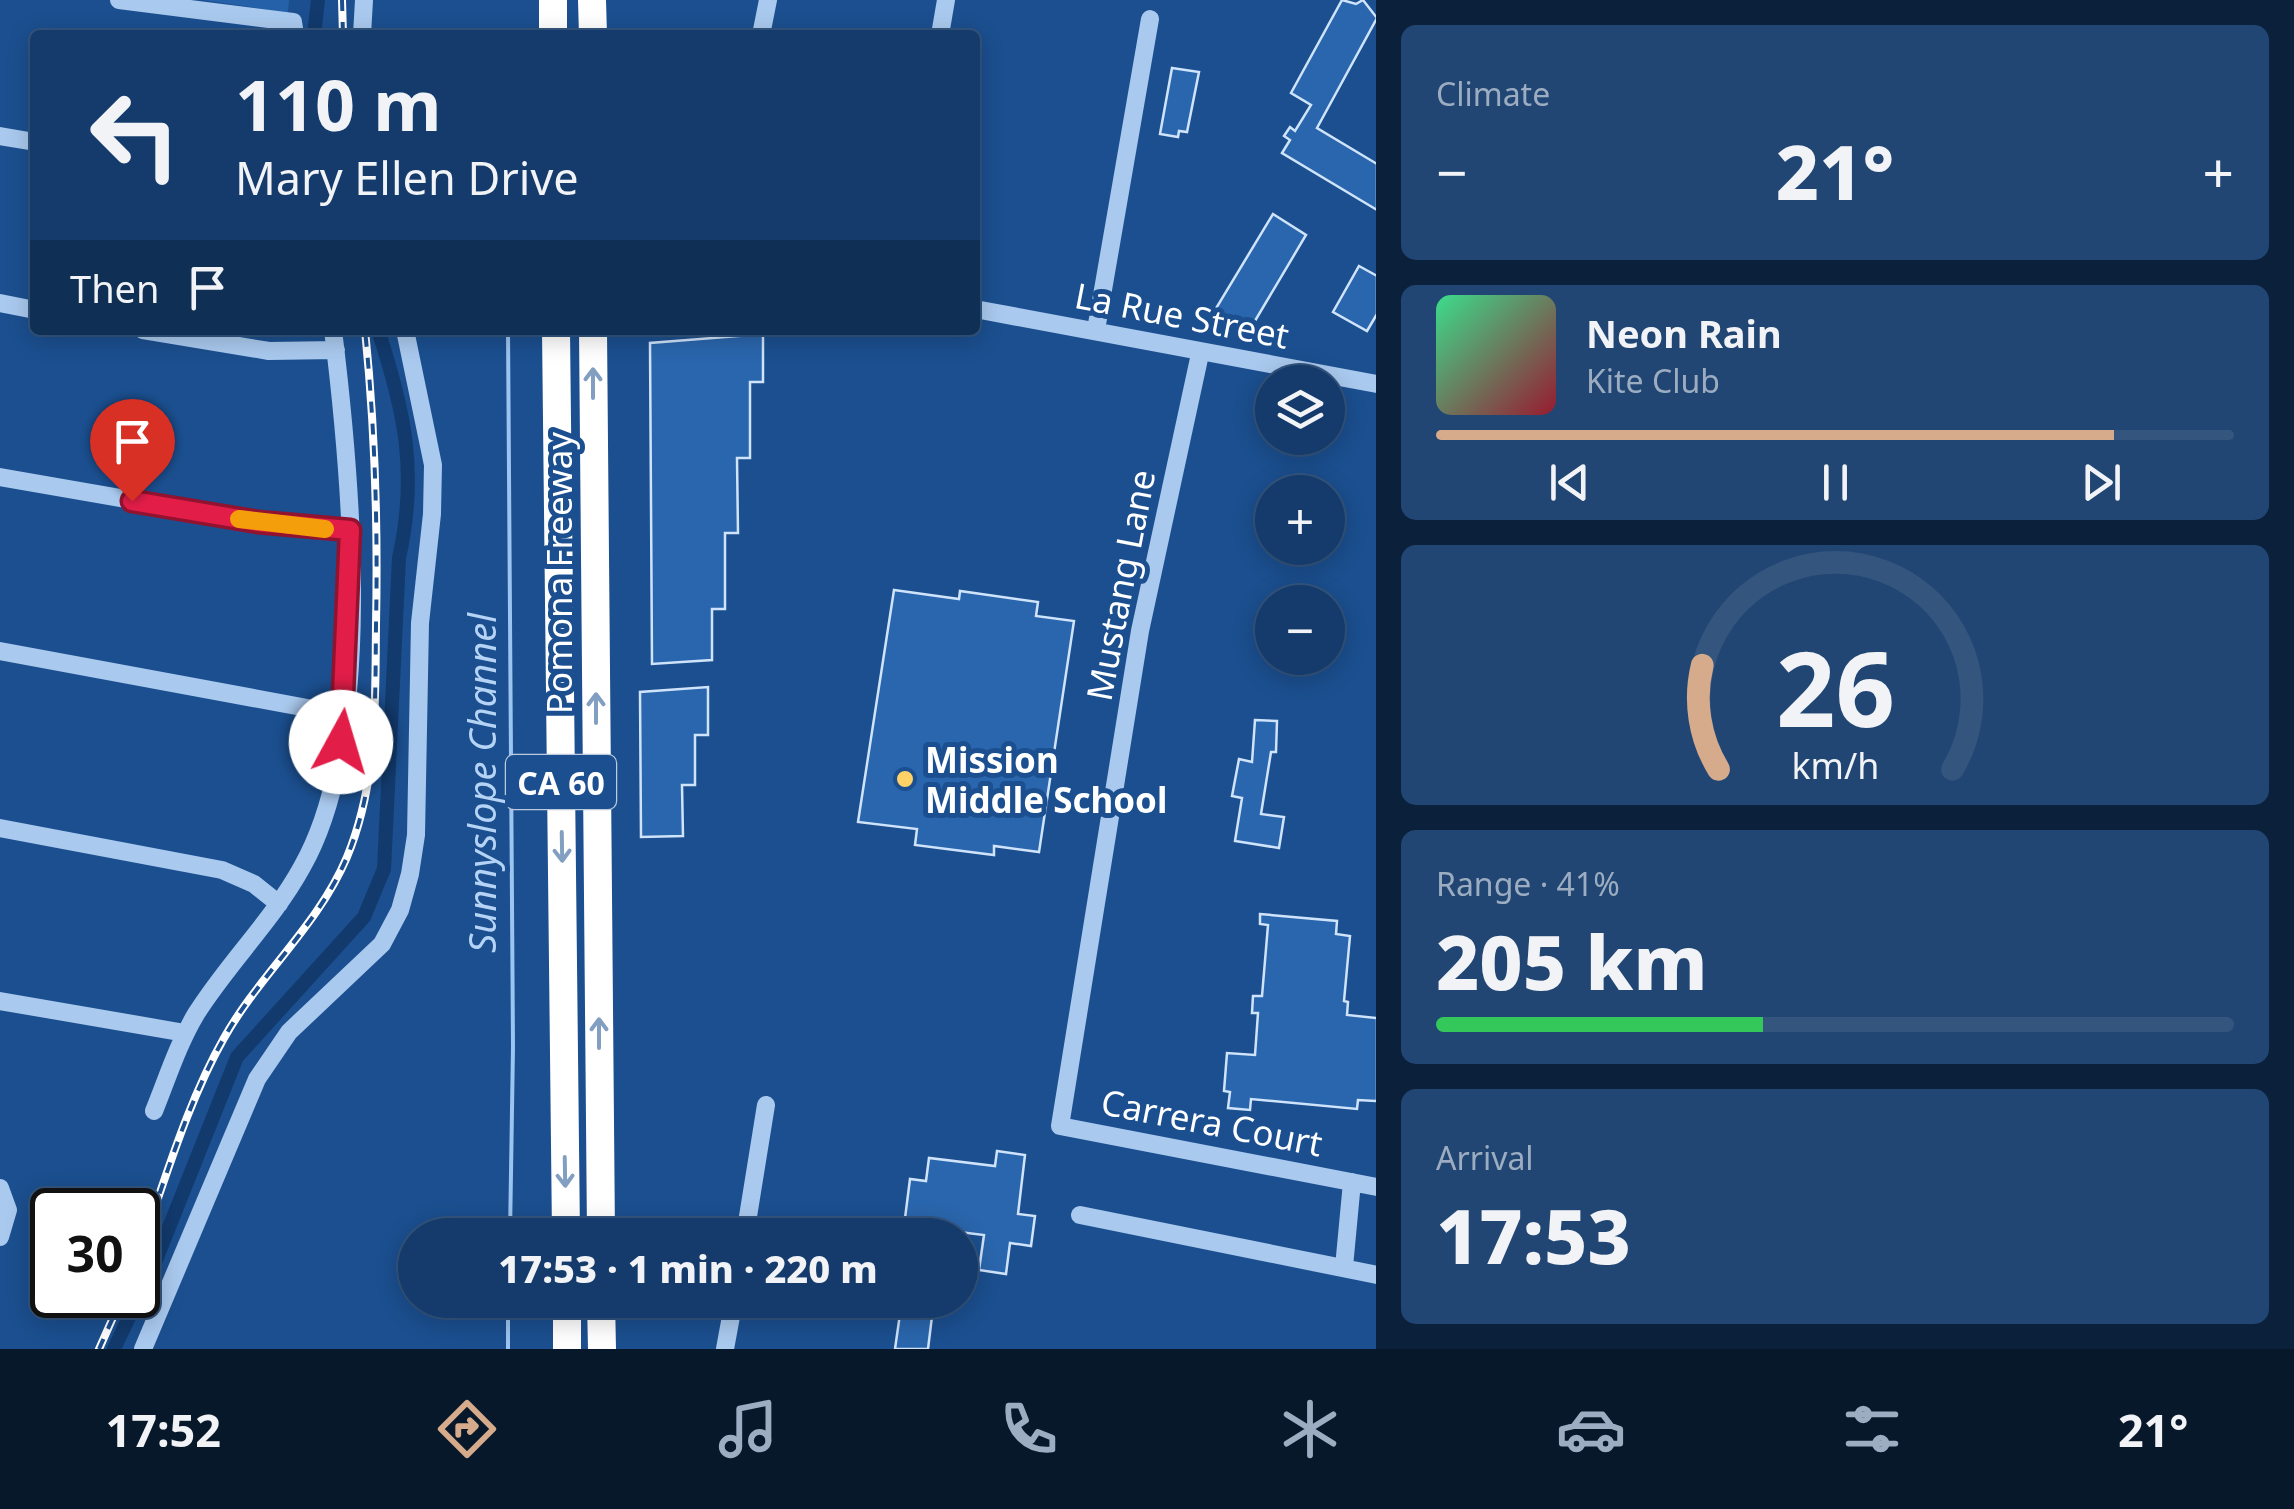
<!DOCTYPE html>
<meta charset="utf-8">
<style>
body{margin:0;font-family:"Noto Sans",sans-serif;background:#214673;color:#f1f3f6;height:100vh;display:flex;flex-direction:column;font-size:38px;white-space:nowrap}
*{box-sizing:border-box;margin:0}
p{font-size:32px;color:#9dadc1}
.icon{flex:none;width:55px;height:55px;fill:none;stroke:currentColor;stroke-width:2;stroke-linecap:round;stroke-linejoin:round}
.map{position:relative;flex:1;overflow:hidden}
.side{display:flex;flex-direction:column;gap:25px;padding:25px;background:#0b203b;width:918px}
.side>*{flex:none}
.guide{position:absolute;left:30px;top:30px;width:950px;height:305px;border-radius:10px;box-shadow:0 5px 25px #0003,0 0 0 2px #33557e;background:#143b6b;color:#f1f3f6;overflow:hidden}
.controls{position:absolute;left:1255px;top:365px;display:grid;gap:20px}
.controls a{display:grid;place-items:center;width:90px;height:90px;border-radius:50%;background:#143b6b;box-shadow:0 5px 25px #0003,0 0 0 2px #33557e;font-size:50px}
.speed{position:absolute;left:30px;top:1188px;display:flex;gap:20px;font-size:50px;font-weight:700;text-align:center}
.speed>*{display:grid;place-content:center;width:130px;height:130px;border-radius:50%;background:#143b6b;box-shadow:0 5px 25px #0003,0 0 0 2px #33557e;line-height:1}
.speed .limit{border:5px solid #111;border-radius:15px;background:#fff;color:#111}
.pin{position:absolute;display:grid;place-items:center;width:85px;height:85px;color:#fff;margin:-102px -42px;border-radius:50% 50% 50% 0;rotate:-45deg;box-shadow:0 0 10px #0007}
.pin .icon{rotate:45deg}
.me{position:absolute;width:110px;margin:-55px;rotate:6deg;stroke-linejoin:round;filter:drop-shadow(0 0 8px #0008)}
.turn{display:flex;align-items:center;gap:35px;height:210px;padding:0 40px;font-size:45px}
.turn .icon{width:130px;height:130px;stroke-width:2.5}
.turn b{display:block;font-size:70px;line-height:85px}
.then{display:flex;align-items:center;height:95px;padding:0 40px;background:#0003;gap:20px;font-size:38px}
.big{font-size:75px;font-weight:800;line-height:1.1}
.side .card{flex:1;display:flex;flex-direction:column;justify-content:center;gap:15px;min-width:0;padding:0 35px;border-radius:15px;background:#214673}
.side .dial{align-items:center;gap:0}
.dial svg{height:260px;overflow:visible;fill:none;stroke:#33557e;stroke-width:7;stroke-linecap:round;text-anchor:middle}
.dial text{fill:#f1f3f6;stroke:none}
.song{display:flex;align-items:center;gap:30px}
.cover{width:120px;height:120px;border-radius:15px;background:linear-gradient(135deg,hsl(150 70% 55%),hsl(350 70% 35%))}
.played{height:10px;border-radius:5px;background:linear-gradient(90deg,#d6ab8b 85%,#33557e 85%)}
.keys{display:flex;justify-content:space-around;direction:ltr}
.heat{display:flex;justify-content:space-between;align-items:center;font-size:55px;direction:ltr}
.charge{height:15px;border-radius:8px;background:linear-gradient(90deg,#34c759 41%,#33557e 0)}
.trip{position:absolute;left:398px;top:1218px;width:580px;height:100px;border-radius:50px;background:#143b6b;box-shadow:0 5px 25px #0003,0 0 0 2px #33557e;font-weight:800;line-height:100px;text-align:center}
.menu{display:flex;height:160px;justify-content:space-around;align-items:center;background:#08182b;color:#9dadc1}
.menu .icon{width:70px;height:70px}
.menu .selected{color:#d6ab8b}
.menu b{font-size:45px;color:#f1f3f6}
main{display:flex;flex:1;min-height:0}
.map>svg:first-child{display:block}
</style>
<main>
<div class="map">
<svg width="1377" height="1349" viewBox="0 0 1377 1349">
<rect width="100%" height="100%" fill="#1b4f8f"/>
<path fill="#2461a8" d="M 203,0 L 289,0 L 288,13 Z"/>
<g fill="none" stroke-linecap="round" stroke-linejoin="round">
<path stroke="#9cc4f0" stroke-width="4" d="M 508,330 L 513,1047 L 510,1235
M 508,1349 L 508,1300"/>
<path stroke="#123a6d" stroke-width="14" d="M 314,35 L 318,0
M 114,1349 L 156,1260 L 237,1057 L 364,917 L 384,869 L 399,558 C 418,473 405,412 378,330"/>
</g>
<path fill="#2a66ad" stroke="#cfe3fa" stroke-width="2.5" d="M 1342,0 L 1356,4 L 1363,0 L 1377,18 L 1317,128 L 1377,164 L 1377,210 L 1282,153 L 1290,140 L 1284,136 L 1290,127 L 1295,131 L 1311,105 L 1291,93 Z
M 1172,68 L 1199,72 L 1187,132 L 1179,131 L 1178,137 L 1160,134 Z
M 1273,214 L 1306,235 L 1249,331 L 1215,310 Z
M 1359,266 L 1377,276 L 1377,314 L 1367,331 L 1333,312 Z
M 763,334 L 763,382 L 750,382 L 750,458 L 737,458 L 738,533 L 725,533 L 725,609 L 712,609 L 712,660 L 652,664 L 650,343 Z
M 894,590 L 959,599 L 960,591 L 1038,602 L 1036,616 L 1074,621 L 1039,852 L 994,846 L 994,855 L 915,845 L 917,829 L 858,822 Z
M 708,687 L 708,735 L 695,735 L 695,785 L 682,785 L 683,836 L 641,837 L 640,692 Z
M 1255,720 L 1277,721 L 1276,752 L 1271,752 L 1261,814 L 1284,817 L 1279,848 L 1235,841 L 1242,798 L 1232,796 L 1239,759 L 1252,762 Z
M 1260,914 L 1337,921 L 1336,934 L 1350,936 L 1344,1001 L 1348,1002 L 1347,1015 L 1377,1018 L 1377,1101 L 1358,1100 L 1357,1109 L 1251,1099 L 1250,1110 L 1228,1108 L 1230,1092 L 1224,1091 L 1227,1053 L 1255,1055 L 1258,1013 L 1252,1013 L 1253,996 L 1262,996 L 1268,925 L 1260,924 Z
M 997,1151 L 1025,1155 L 1018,1214 L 1035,1216 L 1031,1246 L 1010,1243 L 1006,1274 L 979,1270 L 984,1235 L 943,1230 L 943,1235 L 916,1235 L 916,1228 L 904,1226 L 910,1179 L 926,1181 L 929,1158 L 995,1166 Z
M 902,1300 L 934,1300 L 928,1349 L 895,1349 Z"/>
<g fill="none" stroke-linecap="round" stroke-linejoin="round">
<path stroke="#a9c9ee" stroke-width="18" d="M 119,0 L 293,22 L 295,35
M 362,35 L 364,0
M 761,35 L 768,0
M 940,35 L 946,0
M 0,136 L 35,142
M 0,303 L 35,310
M 975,309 L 1377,384
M 143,330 L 269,351 L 336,350
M 1096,330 L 1150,19
M 1200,354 L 1140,631 L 1060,1126 L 1377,1187
M 0,477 L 258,522 L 350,531
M 0,651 L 345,715
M 0,828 L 222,870 L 254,884 L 279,904
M 0,1001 L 185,1033
M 154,1111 C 167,1079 178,1044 196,1014 C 228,963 273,920 302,867 C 376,737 351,476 333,330
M 0,1188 L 8,1210 L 0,1237
M 1080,1215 L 1377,1275
M 745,1235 L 766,1105
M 1344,1267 L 1352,1182
M 143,1349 L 257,1079 L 289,1032 L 382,944 L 400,910 L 410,874 L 416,835 L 420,623 L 432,514 L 433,465 L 405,330
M 725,1349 L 734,1300"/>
<path stroke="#fff" stroke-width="28" d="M 553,0 L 553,35
M 592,0 L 593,35
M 556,330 L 566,1235
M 593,330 L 601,1235
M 567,1300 L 567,1349
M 601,1300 L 602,1349"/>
<g stroke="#fff" stroke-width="8">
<path id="rail" d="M 342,0 L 343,35
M 138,1256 C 164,1184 186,1105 224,1038 C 260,974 318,926 347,857 C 378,782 375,704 376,625 C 378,526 375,428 365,330
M 99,1349 L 123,1295"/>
</g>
<use href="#rail" stroke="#1b4f8f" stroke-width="4" stroke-dasharray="11" stroke-linecap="butt"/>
</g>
<defs><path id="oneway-shaft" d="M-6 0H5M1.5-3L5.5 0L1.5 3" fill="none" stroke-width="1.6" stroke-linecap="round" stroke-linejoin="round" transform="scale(2.5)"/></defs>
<g stroke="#829ec1">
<use href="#oneway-shaft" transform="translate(593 383) rotate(-90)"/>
<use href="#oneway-shaft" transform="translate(596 708) rotate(-90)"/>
<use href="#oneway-shaft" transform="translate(562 847) rotate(89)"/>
<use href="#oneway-shaft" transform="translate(599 1033) rotate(-90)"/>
<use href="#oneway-shaft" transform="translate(565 1172) rotate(89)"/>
</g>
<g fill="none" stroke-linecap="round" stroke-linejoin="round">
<g stroke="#92132f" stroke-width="25">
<path id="route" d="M 132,501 L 258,522 L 350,530 L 341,742"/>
</g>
<use href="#route" stroke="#e11d48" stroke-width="18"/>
<path stroke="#f59e0b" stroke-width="18" d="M 239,519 L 325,529"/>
</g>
<circle fill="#ffd166" stroke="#1b4f8f" stroke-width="4" cx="905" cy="779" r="10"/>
<g text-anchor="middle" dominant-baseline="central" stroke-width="10" stroke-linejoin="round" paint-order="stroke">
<rect fill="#1b4f8f" stroke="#bbcadd" stroke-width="2.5" x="506" y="755" width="110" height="54" rx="8"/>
<g font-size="32" font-weight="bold" fill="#fff">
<text x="561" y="782">CA 60</text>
</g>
<g font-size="35" fill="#fff" stroke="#1b4f8f">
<text transform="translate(1182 315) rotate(11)">La Rue Street</text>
<text transform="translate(558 573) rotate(-90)">Pomona Freeway</text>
<text transform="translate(1120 585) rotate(-79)">Mustang Lane</text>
<text transform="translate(1212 1122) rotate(11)">Carrera Court</text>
</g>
<g font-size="35" font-weight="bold" fill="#fff" stroke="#1b4f8f" text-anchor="start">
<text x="925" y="759">Mission<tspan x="925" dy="40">Middle School</tspan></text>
</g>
<g font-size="38" font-style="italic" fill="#b5d3f5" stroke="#1b4f8f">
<text transform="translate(481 783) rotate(-90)">Sunnyslope Channel</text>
</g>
</g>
</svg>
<div class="controls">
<a><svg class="icon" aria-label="layers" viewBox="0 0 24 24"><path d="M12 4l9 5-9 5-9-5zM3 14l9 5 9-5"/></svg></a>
<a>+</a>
<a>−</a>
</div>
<div class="speed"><div class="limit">30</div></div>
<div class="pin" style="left:132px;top:501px;background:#d93025"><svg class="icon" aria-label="arrive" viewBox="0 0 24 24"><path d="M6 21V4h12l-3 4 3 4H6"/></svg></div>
<svg class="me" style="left:341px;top:742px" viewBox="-20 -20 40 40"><circle r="19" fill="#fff"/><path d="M0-13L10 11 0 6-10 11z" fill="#e11d48"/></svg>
<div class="trip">17:53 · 1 min · 220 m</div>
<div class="guide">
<div class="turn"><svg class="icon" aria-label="left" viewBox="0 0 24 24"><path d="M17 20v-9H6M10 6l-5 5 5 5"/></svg><div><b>110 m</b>Mary Ellen Drive</div></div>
<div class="then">Then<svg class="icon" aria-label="arrive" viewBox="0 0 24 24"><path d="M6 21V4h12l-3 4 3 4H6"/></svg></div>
</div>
</div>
<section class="side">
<div class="card"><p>Climate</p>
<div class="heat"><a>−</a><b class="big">21°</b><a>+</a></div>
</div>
<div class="card">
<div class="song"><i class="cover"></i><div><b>Neon Rain</b><p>Kite Club</p></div></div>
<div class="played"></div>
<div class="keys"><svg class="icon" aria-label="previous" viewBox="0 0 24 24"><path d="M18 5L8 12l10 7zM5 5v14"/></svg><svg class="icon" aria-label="pause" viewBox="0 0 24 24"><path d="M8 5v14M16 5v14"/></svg><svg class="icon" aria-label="next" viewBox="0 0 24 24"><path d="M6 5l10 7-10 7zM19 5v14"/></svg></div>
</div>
<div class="card dial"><svg viewBox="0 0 100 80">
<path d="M14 69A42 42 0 1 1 86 69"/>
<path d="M14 69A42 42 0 0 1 9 37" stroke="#d6ab8b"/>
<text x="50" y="56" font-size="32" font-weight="700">26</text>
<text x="50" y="72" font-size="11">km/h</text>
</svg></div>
<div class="card"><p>Range · 41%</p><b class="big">205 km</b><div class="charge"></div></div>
<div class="card"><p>Arrival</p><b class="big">17:53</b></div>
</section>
</main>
<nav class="menu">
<b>17:52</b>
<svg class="icon selected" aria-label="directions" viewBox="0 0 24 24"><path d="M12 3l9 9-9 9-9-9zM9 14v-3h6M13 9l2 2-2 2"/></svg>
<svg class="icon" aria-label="music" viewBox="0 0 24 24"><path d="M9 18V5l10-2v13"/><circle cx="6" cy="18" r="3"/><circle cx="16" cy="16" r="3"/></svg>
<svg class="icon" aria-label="phone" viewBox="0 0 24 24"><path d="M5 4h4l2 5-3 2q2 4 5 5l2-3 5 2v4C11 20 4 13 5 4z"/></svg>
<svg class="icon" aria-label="climate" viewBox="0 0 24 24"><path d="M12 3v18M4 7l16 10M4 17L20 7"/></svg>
<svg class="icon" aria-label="car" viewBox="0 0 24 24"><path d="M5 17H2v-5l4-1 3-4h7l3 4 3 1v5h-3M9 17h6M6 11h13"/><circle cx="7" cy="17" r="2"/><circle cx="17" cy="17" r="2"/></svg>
<svg class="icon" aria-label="filters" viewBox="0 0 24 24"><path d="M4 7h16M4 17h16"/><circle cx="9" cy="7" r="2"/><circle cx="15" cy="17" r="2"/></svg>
<b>21°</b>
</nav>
